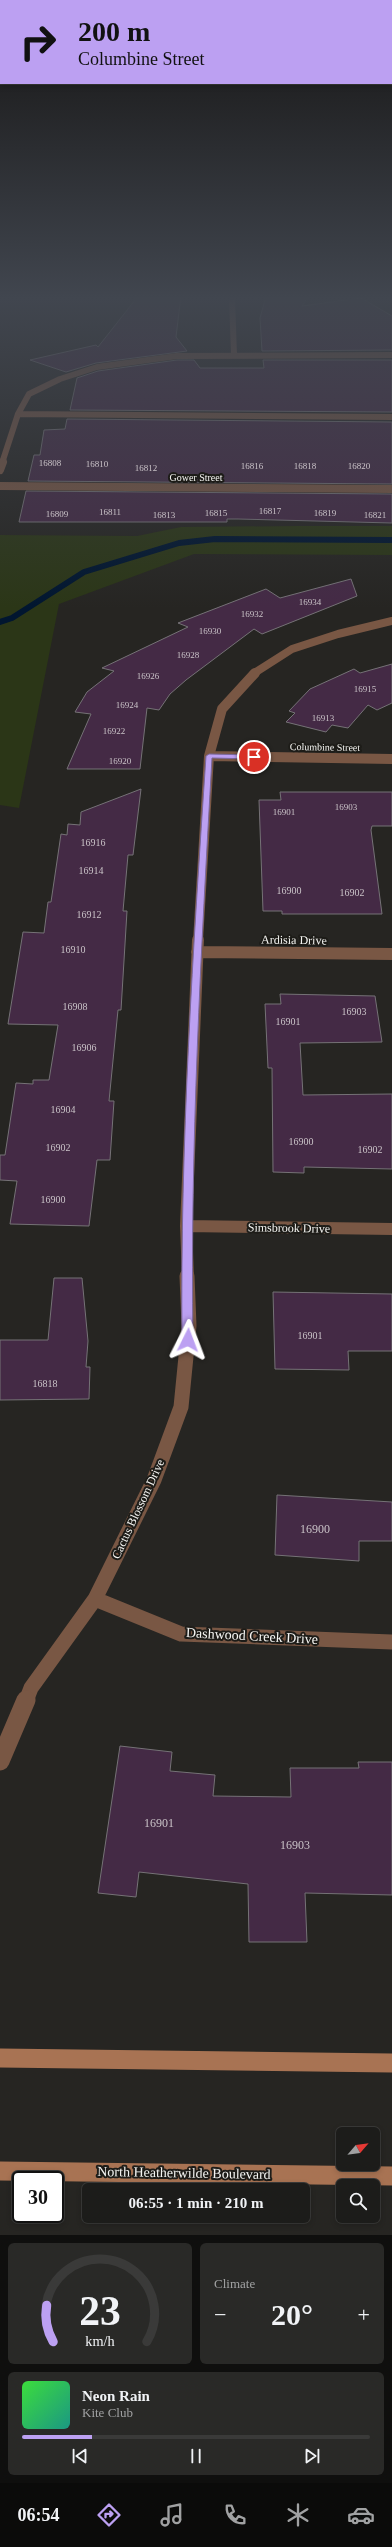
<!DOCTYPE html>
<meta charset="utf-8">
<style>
body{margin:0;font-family:Georgia,serif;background:#292927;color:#f1f3f6;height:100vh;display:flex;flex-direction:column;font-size:15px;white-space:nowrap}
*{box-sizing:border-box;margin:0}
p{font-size:13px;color:#a0a1a2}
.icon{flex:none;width:22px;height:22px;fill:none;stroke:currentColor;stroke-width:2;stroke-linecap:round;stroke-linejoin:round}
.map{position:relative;height:2235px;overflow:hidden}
.sheet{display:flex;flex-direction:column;gap:8px;padding:8px;background:#0f0f0e;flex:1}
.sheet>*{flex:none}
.top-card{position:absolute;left:0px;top:0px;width:392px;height:84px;box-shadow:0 2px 6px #0003,0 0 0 1px #3a3a39;background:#bca0f2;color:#111;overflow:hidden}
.needle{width:26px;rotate:62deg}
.tools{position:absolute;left:336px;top:2127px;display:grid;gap:8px}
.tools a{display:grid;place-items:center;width:44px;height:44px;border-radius:6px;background:#1c1c1a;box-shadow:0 2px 6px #0003,0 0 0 1px #3a3a39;font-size:20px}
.speed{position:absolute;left:12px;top:2171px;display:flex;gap:8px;font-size:20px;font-weight:700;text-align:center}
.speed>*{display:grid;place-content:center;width:52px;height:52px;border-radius:50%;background:#1c1c1a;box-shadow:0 2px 6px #0003,0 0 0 1px #3a3a39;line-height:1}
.speed .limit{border:2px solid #111;border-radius:6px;background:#fff;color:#111}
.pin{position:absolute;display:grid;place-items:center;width:34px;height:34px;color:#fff;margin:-17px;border:2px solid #fff;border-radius:50%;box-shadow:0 1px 4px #0007}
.me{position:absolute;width:44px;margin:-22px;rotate:3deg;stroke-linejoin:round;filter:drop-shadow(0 0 3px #0008)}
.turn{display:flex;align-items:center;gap:14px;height:84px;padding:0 12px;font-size:18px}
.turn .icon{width:52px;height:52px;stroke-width:2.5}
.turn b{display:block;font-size:28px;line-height:34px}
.big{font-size:30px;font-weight:800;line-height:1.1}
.sheet .tile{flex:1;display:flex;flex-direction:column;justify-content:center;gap:6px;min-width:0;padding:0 14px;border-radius:6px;background:#292927}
.sheet .dial{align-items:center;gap:0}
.dial svg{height:104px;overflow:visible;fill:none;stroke:#3a3a39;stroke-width:7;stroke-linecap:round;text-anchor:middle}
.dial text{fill:#f1f3f6;stroke:none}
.song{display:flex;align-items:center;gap:12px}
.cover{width:48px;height:48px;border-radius:6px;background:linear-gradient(135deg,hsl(120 70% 55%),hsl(170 70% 35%))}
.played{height:4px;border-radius:2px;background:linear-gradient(90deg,#bca0f2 20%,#3a3a39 20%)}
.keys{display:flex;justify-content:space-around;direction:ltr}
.heat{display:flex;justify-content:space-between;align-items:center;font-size:22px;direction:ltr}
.sheet .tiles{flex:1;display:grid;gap:8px;grid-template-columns:1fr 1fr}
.tile:last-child{grid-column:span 2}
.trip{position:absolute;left:82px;top:2183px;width:228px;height:40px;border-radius:6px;background:#1c1c1a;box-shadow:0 2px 6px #0003,0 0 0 1px #3a3a39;font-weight:800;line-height:40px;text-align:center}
.tabs{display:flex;height:64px;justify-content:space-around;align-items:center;background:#0b0b0a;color:#a0a1a2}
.tabs .icon{width:28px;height:28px}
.tabs .selected{color:#bca0f2}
.tabs b{font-size:18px;color:#f1f3f6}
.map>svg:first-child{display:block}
</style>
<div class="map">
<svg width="392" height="2235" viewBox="0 0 392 2235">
<rect width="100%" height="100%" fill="#262522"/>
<path fill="#2b3617" d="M 299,526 L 392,526 L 392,555 L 194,554 L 59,604 L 19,808 L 0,805 L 0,535 L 137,536 L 181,527 Z"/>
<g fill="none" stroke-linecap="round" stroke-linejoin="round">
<path stroke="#011630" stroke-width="6" d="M 0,622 L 12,618 L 84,572 L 179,543 L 215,539 L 392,540"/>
</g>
<path fill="#442a45" stroke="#757276" d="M 139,295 L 181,295 L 176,337 L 187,351 L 96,363 L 66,372 L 30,360 L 96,345 L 98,347 Z
M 272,295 L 309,295 L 302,306 L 361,298 L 392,316 L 392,350 L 262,351 L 260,318 L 265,300 Z
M 177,360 L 194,360 L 200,368 L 264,368 L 263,360 L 392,360 L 392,412 L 70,410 L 77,378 L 98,371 Z
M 67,419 L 392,422 L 392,484 L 28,481 L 34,455 L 40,455 L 44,430 L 65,429 Z
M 26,491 L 392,494 L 392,523 L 238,519 L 227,519 L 227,522 L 19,522 Z
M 351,579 L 357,596 L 262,634 L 254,629 L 186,680 L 170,694 L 159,710 L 147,708 L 140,769 L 67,769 L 91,714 L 75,712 L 87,692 L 114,671 L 102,668 L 188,627 L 178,623 L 266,589 L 280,598 Z
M 392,664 L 392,703 L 377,710 L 368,705 L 348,728 L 332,725 L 326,732 L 286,722 L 295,713 L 289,711 L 310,689 L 354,669 L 360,673 Z
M 141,789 L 133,855 L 128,855 L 123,911 L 127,911 L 121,1010 L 118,1010 L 109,1101 L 114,1101 L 110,1160 L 97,1160 L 89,1226 L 10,1224 L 17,1181 L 0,1180 L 0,1155 L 5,1155 L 16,1083 L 33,1084 L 33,1080 L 49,1080 L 58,1025 L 8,1024 L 23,932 L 44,933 L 48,902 L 51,902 L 61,834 L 67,835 L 68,824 L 80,825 L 81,812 Z
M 280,792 L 392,792 L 392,826 L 372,826 L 371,830 L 382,914 L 282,914 L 282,911 L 263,911 L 259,800 L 281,800 Z
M 280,994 L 375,996 L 382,1042 L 300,1043 L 303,1095 L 392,1094 L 392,1169 L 304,1167 L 304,1173 L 273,1172 L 272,1068 L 268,1068 L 265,1004 L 281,1004 Z
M 54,1278 L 82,1278 L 88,1341 L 86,1367 L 90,1367 L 89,1399 L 0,1400 L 0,1340 L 48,1340 Z
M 273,1292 L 392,1294 L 392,1351 L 348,1351 L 349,1370 L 275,1369 Z
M 277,1495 L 392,1502 L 392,1541 L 359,1541 L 359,1561 L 275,1555 Z
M 120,1746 L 172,1752 L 170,1771 L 215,1775 L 213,1796 L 291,1797 L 290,1768 L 359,1768 L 358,1762 L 392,1762 L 392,1895 L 305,1893 L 307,1942 L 249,1942 L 248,1884 L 139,1872 L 136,1897 L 98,1893 Z"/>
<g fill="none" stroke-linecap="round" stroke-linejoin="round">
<path stroke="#795744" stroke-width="6" d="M 234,355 L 232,298 L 235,295
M 18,414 L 392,417
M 2,463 L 18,414 L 29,394 L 60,379 L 97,367 L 177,356 L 392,355"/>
<path stroke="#795744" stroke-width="8" d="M 0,470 L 3,462
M 0,486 L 392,489
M 253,674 L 292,649 L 338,634 L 392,621"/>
<path stroke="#795744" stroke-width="10" d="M 209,756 L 392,759
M 198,941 L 209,756 L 222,709 L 255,673"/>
<path stroke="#795744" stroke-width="12" d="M 197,952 L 392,954
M 186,1226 L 392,1229
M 188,1277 L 186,1226 L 198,940"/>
<path stroke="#795744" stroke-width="15" d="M 95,1599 L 181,1634 L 392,1642
M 26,1701 L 31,1688 L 95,1599 L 154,1480 L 181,1407 L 189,1326 L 187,1276"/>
<path stroke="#795744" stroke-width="19" d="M 0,1761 L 26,1700"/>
<path stroke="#a87353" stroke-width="19" d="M 0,2058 L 392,2063
M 0,2171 L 392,2176"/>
</g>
<linearGradient id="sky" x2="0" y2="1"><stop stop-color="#151413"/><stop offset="0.49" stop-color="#41464f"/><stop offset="1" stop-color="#41464f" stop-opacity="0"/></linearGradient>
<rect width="392" height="608" fill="url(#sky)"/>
<path fill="#bca0f2" stroke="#7a689d" d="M 209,754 L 254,755 L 258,757 L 254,759 L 212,758 C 201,952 190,1146 193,1340 L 188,1344 L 182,1340 C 180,1145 193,950 206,756 Z"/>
<g text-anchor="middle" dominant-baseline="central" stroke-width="4" stroke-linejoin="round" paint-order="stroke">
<g font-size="9" fill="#c9c2c7">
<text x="50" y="463">16808</text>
<text x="97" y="464">16810</text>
<text x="252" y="466">16816</text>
<text x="305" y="466">16818</text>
<text x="359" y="466">16820</text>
<text x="146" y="468">16812</text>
<text x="270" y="511">16817</text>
<text x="110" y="512">16811</text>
<text x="216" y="513">16815</text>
<text x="325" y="513">16819</text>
<text x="57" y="514">16809</text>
<text x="164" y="515">16813</text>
<text x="375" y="515">16821</text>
<text x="310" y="602">16934</text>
<text x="252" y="614">16932</text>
<text x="210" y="631">16930</text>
<text x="188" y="655">16928</text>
<text x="148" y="676">16926</text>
<text x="365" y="689">16915</text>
<text x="127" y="705">16924</text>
<text x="323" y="718">16913</text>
<text x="114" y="731">16922</text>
<text x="120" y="761">16920</text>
<text x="346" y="807">16903</text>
<text x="284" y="812">16901</text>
</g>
<g font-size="10" fill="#f5f5f2" stroke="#1d1c18">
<text x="196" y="477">Gower Street</text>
<text transform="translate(325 747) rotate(1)">Columbine Street</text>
</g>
<g font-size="10" fill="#c9c2c7">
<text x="93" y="842">16916</text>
<text x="91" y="870">16914</text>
<text x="289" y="890">16900</text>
<text x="352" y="892">16902</text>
<text x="89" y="914">16912</text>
<text x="73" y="949">16910</text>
<text x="75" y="1006">16908</text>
<text x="354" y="1011">16903</text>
<text x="288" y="1021">16901</text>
<text x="84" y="1047">16906</text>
<text x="63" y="1109">16904</text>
<text x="301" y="1141">16900</text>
<text x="58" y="1147">16902</text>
<text x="370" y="1149">16902</text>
<text x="53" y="1199">16900</text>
<text x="310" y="1335">16901</text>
<text x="45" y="1383">16818</text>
</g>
<g font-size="12" fill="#f5f5f2" stroke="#1d1c18">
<text transform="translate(294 940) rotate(1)">Ardisia Drive</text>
<text transform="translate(289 1228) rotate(1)">Simsbrook Drive</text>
<text transform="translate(138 1509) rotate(-65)">Cactus Blossom Drive</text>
</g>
<g font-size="12" fill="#c9c2c7">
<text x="315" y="1529">16900</text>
<text x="159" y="1823">16901</text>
<text x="295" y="1845">16903</text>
</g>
<g font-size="14" fill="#f5f5f2" stroke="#1d1c18">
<text transform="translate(252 1636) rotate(3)">Dashwood Creek Drive</text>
<text transform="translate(184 2173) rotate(1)">North Heatherwilde Boulevard</text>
</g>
</g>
</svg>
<div class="tools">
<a><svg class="needle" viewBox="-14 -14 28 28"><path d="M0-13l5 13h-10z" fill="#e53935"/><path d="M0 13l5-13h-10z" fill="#a0a1a2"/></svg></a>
<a><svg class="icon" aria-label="search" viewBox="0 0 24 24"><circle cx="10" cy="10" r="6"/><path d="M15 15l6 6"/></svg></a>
</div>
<div class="speed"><div class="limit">30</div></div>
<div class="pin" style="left:254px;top:757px;background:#d93025"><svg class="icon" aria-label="arrive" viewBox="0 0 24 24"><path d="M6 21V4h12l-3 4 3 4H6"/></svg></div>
<svg class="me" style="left:188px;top:1340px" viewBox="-20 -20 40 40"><path d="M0-17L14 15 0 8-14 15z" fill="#bca0f2" stroke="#fff" stroke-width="4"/></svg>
<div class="trip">06:55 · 1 min · 210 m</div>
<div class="top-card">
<div class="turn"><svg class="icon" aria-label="right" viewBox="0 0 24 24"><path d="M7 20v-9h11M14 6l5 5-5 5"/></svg><div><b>200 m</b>Columbine Street</div></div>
</div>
</div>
<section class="sheet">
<div class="tiles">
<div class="tile dial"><svg viewBox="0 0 100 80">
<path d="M14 69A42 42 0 1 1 86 69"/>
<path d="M14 69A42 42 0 0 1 9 41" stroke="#bca0f2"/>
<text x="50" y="56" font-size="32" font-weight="700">23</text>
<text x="50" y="72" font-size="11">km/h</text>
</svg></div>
<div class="tile"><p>Climate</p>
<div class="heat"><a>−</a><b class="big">20°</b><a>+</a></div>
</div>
<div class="tile">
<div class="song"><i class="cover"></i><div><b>Neon Rain</b><p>Kite Club</p></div></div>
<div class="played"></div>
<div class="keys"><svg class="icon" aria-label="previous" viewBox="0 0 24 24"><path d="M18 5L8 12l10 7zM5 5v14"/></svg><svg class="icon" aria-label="pause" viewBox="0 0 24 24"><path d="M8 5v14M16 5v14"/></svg><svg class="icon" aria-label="next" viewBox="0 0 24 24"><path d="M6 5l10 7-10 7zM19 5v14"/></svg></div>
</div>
</div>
</section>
<nav class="tabs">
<b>06:54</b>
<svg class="icon selected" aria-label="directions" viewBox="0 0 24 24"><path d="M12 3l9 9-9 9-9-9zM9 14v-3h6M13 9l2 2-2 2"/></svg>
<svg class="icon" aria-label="music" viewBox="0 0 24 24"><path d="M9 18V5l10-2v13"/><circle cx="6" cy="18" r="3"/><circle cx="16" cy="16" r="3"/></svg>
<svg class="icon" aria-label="phone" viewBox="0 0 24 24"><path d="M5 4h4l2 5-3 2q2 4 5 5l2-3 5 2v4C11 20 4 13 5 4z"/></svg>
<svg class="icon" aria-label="climate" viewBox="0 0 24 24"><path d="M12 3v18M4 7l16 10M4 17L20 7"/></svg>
<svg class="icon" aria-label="car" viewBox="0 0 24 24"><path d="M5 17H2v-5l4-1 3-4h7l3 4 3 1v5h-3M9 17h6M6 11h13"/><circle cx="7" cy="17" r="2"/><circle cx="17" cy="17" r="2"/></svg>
</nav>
